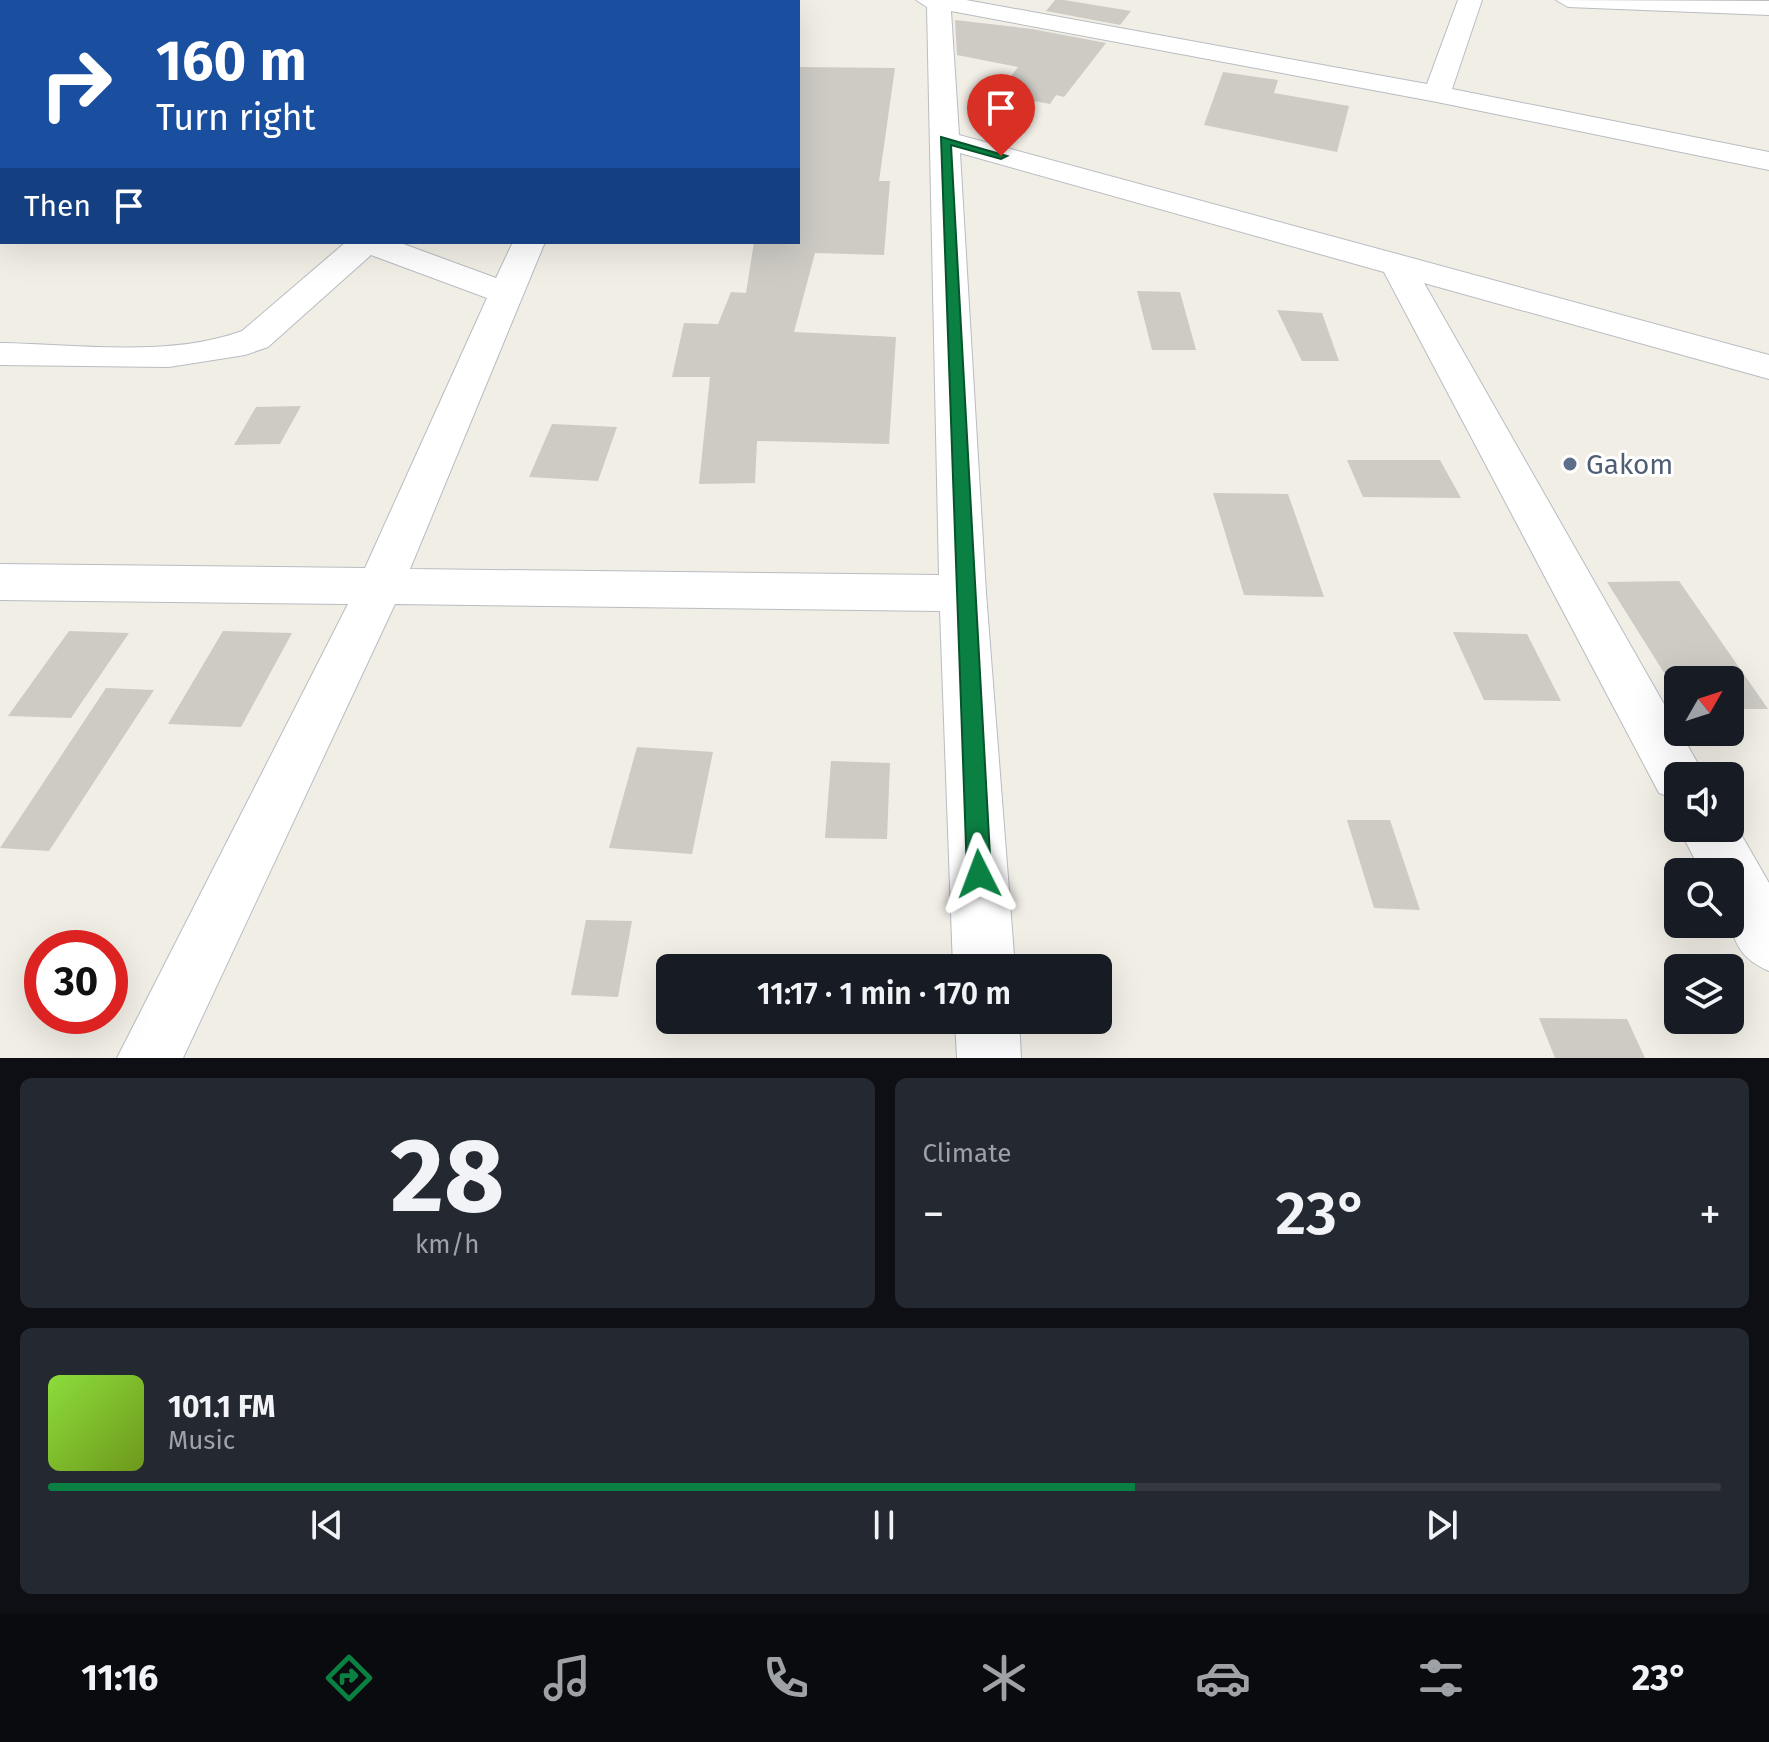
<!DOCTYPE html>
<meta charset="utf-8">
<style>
body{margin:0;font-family:"Fira Sans",sans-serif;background:#242831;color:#f1f3f6;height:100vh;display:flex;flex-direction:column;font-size:30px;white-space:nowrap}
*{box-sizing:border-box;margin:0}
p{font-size:26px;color:#9ea1a6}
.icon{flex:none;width:44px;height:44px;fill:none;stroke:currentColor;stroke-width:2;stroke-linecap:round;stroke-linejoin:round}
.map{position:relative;height:1058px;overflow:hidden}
.panel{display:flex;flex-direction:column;gap:20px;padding:20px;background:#0d0f14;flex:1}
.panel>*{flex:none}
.guide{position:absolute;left:0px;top:0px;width:800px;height:244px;box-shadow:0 8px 32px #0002;background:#1a4fa0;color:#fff;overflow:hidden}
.needle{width:52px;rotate:51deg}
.fabs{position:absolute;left:1664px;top:666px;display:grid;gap:16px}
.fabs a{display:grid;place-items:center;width:80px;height:80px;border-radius:12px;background:#171b24;box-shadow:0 8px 32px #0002;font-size:40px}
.speed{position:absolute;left:24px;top:930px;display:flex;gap:16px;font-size:40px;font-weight:700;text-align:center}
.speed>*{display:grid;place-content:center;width:104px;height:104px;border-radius:50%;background:#171b24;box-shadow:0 8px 32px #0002;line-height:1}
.speed .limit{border:12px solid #d22;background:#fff;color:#111}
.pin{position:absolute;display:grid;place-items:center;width:68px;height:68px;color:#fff;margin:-82px -34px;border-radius:50% 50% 50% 0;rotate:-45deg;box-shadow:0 0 8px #0007}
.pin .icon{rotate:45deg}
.me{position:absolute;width:88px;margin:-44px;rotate:357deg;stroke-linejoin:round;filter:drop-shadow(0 0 6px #0008)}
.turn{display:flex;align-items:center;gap:28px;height:168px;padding:0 24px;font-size:36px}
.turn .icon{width:104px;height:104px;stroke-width:2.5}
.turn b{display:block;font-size:56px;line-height:68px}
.then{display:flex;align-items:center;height:76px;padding:0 24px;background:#0003;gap:16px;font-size:30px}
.big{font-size:60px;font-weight:600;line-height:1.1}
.panel .card{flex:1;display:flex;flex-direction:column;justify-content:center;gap:12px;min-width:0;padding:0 28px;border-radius:12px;background:#242831}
.panel .dial{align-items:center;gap:0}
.dial b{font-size:104px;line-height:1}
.song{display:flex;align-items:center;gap:24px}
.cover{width:96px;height:96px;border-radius:12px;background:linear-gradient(135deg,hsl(90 70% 55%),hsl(80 70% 35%))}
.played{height:8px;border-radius:4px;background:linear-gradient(90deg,#0b8043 65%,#363941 65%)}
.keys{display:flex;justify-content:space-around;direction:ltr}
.heat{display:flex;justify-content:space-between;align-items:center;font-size:44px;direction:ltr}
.panel .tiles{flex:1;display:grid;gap:20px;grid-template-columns:1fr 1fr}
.card:last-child{grid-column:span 2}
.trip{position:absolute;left:656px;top:954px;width:456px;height:80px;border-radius:12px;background:#171b24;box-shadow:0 8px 32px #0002;font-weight:600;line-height:80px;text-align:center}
.tabs{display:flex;height:128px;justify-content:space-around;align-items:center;background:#090b0e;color:#9ea1a6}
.tabs .icon{width:56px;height:56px}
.tabs .on{color:#0b8043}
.tabs b{font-size:36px;color:#f1f3f6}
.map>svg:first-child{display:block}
</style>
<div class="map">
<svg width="1769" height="1058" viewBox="0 0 1769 1058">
<rect width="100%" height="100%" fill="#f0eee5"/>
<path fill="#cdcbc4" d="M 1055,0 L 1064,0 L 1131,11 L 1120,25 L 1046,11 Z
M 955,20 L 1032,29 L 1106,43 L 1064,97 L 1056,95 L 1050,104 L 997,94 L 1018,67 L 957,55 Z
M 798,67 L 895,68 L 879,181 L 890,181 L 884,255 L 815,253 L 794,332 L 896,337 L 889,444 L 757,441 L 755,483 L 699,484 L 710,377 L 672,377 L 684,323 L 718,324 L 731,292 L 746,293 L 754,242 L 798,242 Z
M 1223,72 L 1278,80 L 1274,93 L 1349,106 L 1337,152 L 1204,125 Z
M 1137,291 L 1180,292 L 1196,350 L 1152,350 Z
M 1277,310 L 1322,313 L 1339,361 L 1302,361 Z
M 301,406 L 280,444 L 234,445 L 256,407 Z
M 552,424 L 617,427 L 598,481 L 529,477 Z
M 1347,460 L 1440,460 L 1461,498 L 1363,497 Z
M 1213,493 L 1288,494 L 1324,597 L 1244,595 Z
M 1679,581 L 1768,709 L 1730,709 L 1730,680 L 1678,680 L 1678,695 L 1607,582 Z
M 69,631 L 129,633 L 71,718 L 8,716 Z
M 223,631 L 292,633 L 241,727 L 168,724 Z
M 1453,632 L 1527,634 L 1561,701 L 1484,700 Z
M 106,688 L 154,690 L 49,851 L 0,848 Z
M 637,747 L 713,752 L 692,854 L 609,848 Z
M 831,761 L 890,763 L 887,839 L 825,838 Z
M 1347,820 L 1390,820 L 1420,910 L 1374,908 Z
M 586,920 L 632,921 L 618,997 L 571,995 Z
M 1539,1018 L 1627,1019 L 1645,1058 L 1555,1058 Z"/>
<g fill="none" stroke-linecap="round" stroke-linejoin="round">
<g stroke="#b9bcc1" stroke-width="2">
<path id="minor" d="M 0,0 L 26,0 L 2,2 L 0,8 Z
M 49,0 L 73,0 L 47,2 Z
M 230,0 L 261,0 L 263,2 L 232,2 Z
M 629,0 L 653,0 L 628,2 Z
M 916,0 L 966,0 L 1427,84 L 1458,0 L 1482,0 L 1452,89 L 1769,152 L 1769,170 L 1437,102 L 951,11 L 959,135 L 1769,355 L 1769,379 L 1424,283 L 1705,776 L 1678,776 L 1678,800 L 1659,793 L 1384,272 L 960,153 L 986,593 L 1015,968 L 953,968 L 940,611 L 395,604 L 183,1058 L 117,1058 L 348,604 L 0,600 L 0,564 L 365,568 L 487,298 L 371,255 L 268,347 L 245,355 L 169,367 L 0,365 L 0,343 C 78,344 168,358 242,331 L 346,242 L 398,242 L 496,278 L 513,242 L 545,242 L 410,569 L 939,575 L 927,7 Z
M 1556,0 L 1769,1 L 1769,15 L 1568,7 Z
M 2,39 L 2,56 L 0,57 L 0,40 Z
M 0,138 L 2,138 L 2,156 L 0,156 Z
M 1730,815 L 1769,883 L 1769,971 C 1723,952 1730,915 1730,872 L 1701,872 L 1679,828 L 1730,828 Z
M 955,1020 L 1019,1020 L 1021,1058 L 957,1058 Z"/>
</g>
<use href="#minor" fill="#fff" fill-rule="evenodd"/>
</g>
<path fill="#0b8043" stroke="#07532c" stroke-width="2" d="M 941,137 L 1007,156 L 1001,159 L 951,145 L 991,874 L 987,882 L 979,886 L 970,882 L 967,874 Z"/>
<circle fill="#5c6f8a" stroke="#fff" stroke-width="3" cx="1570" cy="464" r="8"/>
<g text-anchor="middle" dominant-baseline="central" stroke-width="6" stroke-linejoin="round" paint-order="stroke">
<g font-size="28" fill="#4e5e75" stroke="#fff" text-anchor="start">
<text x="1586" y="464">Gakom</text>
</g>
</g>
</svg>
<div class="fabs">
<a><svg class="needle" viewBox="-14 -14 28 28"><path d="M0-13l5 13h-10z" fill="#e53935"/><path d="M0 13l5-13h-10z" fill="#9ea1a6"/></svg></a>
<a><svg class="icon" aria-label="sound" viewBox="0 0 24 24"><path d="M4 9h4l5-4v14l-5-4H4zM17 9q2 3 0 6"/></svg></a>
<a><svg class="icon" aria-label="search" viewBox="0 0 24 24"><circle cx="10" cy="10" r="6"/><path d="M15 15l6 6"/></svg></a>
<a><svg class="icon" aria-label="layers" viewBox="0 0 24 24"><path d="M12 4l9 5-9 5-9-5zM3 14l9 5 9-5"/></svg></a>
</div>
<div class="speed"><div class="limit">30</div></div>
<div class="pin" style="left:1001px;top:156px;background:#d93025"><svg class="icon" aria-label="arrive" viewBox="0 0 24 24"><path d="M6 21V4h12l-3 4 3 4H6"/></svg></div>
<svg class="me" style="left:979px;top:874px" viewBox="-20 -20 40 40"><path d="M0-17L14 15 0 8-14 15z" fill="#0b8043" stroke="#fff" stroke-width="4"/></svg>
<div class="trip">11:17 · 1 min · 170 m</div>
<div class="guide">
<div class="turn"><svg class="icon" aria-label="right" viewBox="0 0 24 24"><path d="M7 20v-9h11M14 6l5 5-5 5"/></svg><div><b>160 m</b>Turn right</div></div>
<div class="then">Then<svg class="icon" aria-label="arrive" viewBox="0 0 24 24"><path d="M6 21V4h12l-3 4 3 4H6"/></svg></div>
</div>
</div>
<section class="panel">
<div class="tiles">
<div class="card dial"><b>28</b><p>km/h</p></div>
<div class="card"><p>Climate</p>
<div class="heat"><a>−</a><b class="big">23°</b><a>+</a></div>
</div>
<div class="card">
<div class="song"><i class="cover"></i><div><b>101.1 FM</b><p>Music</p></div></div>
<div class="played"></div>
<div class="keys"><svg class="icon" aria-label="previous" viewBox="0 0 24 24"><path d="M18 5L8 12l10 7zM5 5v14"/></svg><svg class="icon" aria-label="pause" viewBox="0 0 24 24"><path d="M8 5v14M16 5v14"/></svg><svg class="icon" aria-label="next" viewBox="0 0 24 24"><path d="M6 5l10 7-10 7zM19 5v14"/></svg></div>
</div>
</div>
</section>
<nav class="tabs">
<b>11:16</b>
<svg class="icon on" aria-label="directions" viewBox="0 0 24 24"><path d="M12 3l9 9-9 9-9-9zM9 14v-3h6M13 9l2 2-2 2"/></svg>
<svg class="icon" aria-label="music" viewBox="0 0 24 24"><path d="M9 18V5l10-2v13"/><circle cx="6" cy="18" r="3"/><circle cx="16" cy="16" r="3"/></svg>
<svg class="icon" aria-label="phone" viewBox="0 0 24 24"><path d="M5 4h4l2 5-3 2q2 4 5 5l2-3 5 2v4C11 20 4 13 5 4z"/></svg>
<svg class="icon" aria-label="climate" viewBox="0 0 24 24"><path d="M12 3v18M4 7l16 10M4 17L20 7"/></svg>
<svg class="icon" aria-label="car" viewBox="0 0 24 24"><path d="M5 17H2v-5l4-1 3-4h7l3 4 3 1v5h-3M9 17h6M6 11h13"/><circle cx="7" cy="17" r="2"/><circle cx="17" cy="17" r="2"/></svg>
<svg class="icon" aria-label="filters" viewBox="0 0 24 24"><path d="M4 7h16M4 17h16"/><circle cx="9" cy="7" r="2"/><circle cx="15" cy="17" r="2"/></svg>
<b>23°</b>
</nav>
